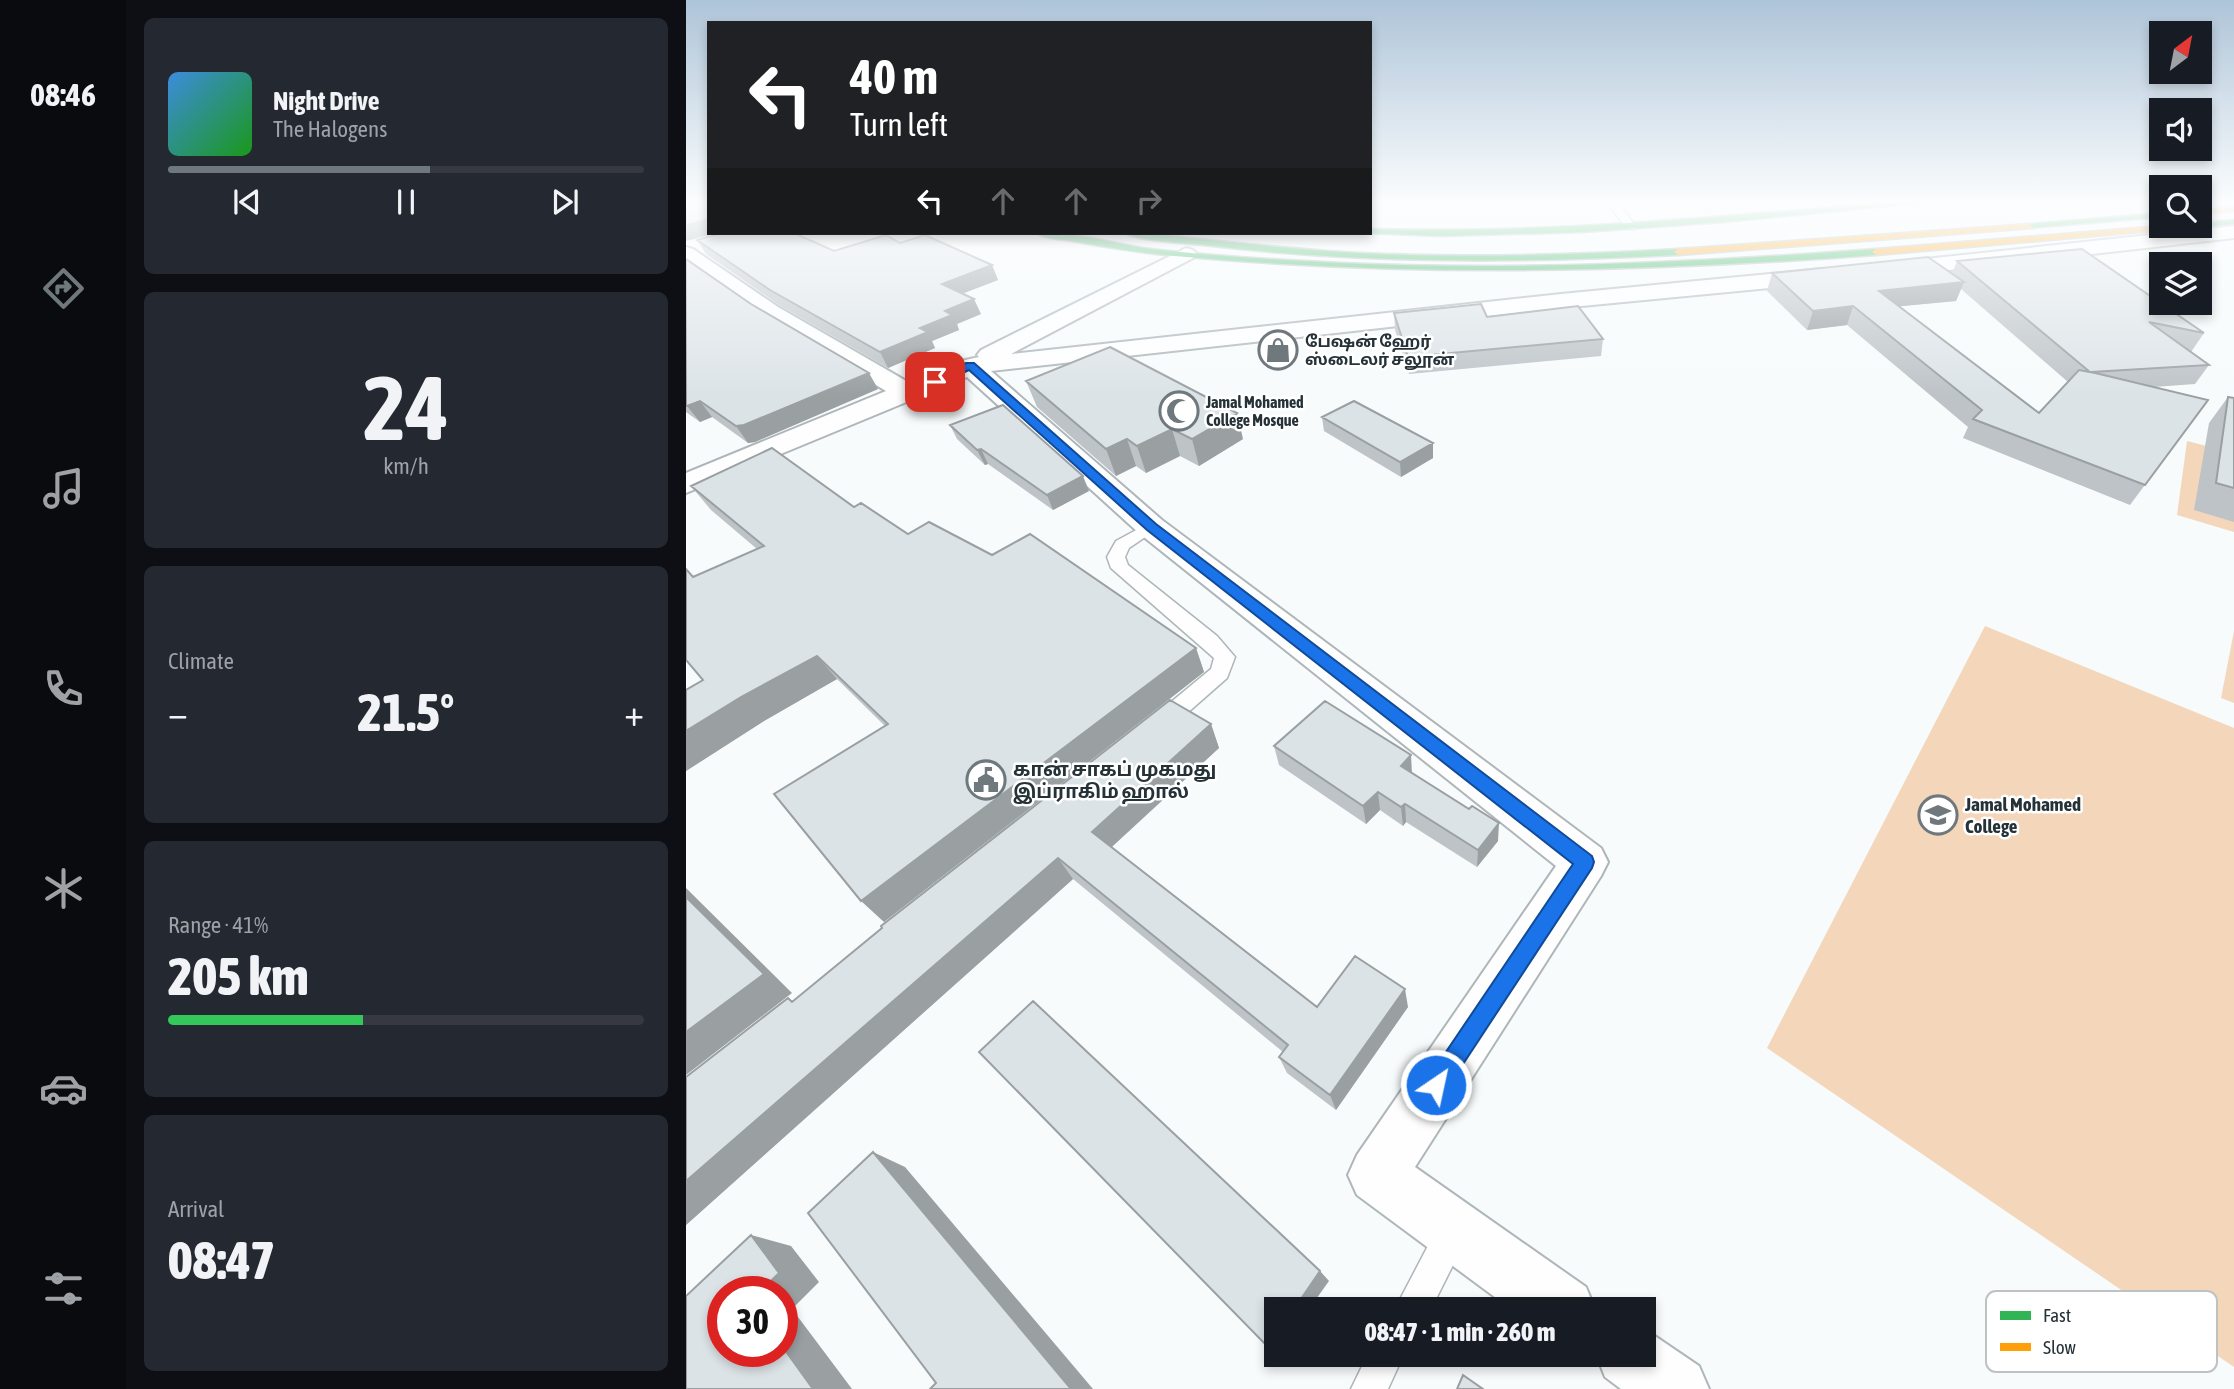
<!DOCTYPE html>
<meta charset="utf-8">
<style>
body{margin:0;font-family:"Asap Condensed","Noto Sans Tamil",sans-serif;background:#242831;color:#f1f3f6;height:100vh;display:flex;flex-direction:column;font-size:26px;white-space:nowrap}
*{box-sizing:border-box;margin:0}
p{font-size:23px;color:#9ea1a6}
.icon{flex:none;width:38px;height:38px;fill:none;stroke:currentColor;stroke-width:2;stroke-linecap:round;stroke-linejoin:round}
.map{position:relative;flex:1;overflow:hidden}
.details{display:flex;flex-direction:column;gap:18px;padding:18px;background:#0d0f14;width:560px}
.details>*{flex:none}
.guide{position:absolute;left:21px;top:21px;width:665px;height:214px;border-radius:0px;box-shadow:0 4px 10px #0003;background:#202124;color:#fff;overflow:hidden}
.needle{width:46px;rotate:32deg}
.controls{position:absolute;left:1463px;top:21px;display:grid;gap:14px}
.controls a{display:grid;place-items:center;width:63px;height:63px;border-radius:0px;background:#171b24;box-shadow:0 4px 10px #0003;font-size:35px}
.speed{position:absolute;left:21px;top:1276px;display:flex;gap:14px;font-size:35px;font-weight:700;text-align:center}
.speed>*{display:grid;place-content:center;width:91px;height:91px;border-radius:50%;background:#171b24;box-shadow:0 4px 10px #0003;line-height:1}
.speed .limit{border:10px solid #d22;background:#fff;color:#111}
.pin{position:absolute;display:grid;place-items:center;width:60px;height:60px;color:#fff;margin:-30px;border-radius:14px;box-shadow:0 4px 10px #0006}
.me{position:absolute;width:77px;margin:-38px;rotate:34deg;stroke-linejoin:round;filter:drop-shadow(0 0 5px #0008)}
.turn{display:flex;align-items:center;gap:24px;height:147px;padding:0 28px;font-size:32px}
.turn .icon{width:91px;height:91px;stroke-width:2.5}
.turn b{display:block;font-size:49px;line-height:60px}
.lanes{display:flex;align-items:center;height:66px;padding:0 28px;background:#0003;justify-content:center;gap:35px;direction:ltr}
.lanes .off{opacity:.35}
.big{font-size:52px;font-weight:800;line-height:1.1}
.details .card{flex:1;display:flex;flex-direction:column;justify-content:center;gap:10px;min-width:0;padding:0 24px;border-radius:10px;background:#242831}
.details .dial{align-items:center;gap:0}
.dial b{font-size:91px;line-height:1}
.song{display:flex;align-items:center;gap:21px}
.cover{width:84px;height:84px;border-radius:10px;background:linear-gradient(135deg,hsl(210 70% 55%),hsl(120 70% 35%))}
.played{height:7px;border-radius:4px;background:linear-gradient(90deg,#6e787d 55%,#363941 55%)}
.keys{display:flex;justify-content:space-around;direction:ltr}
.heat{display:flex;justify-content:space-between;align-items:center;font-size:38px;direction:ltr}
.charge{height:10px;border-radius:5px;background:linear-gradient(90deg,#34c759 41%,#363941 0)}
.trip{position:absolute;left:578px;top:1297px;width:392px;height:70px;border-radius:0px;background:#171b24;box-shadow:0 4px 10px #0003;font-weight:800;line-height:70px;text-align:center}
main{display:flex;flex:1;min-height:0}
.menu{display:flex;flex-direction:column;width:126px;justify-content:space-around;align-items:center;background:#090b0e;color:#9ea1a6}
.menu .icon{width:49px;height:49px}
.menu .selected{color:#6e787d}
.menu b{font-size:32px;color:#f1f3f6}
.map>svg:first-child{display:block}
</style>
<main>
<nav class="menu">
<b>08:46</b>
<svg class="icon selected" aria-label="directions" viewBox="0 0 24 24"><path d="M12 3l9 9-9 9-9-9zM9 14v-3h6M13 9l2 2-2 2"/></svg>
<svg class="icon" aria-label="music" viewBox="0 0 24 24"><path d="M9 18V5l10-2v13"/><circle cx="6" cy="18" r="3"/><circle cx="16" cy="16" r="3"/></svg>
<svg class="icon" aria-label="phone" viewBox="0 0 24 24"><path d="M5 4h4l2 5-3 2q2 4 5 5l2-3 5 2v4C11 20 4 13 5 4z"/></svg>
<svg class="icon" aria-label="climate" viewBox="0 0 24 24"><path d="M12 3v18M4 7l16 10M4 17L20 7"/></svg>
<svg class="icon" aria-label="car" viewBox="0 0 24 24"><path d="M5 17H2v-5l4-1 3-4h7l3 4 3 1v5h-3M9 17h6M6 11h13"/><circle cx="7" cy="17" r="2"/><circle cx="17" cy="17" r="2"/></svg>
<svg class="icon" aria-label="filters" viewBox="0 0 24 24"><path d="M4 7h16M4 17h16"/><circle cx="9" cy="7" r="2"/><circle cx="15" cy="17" r="2"/></svg>
</nav>
<section class="details">
<div class="card">
<div class="song"><i class="cover"></i><div><b>Night Drive</b><p>The Halogens</p></div></div>
<div class="played"></div>
<div class="keys"><svg class="icon" aria-label="previous" viewBox="0 0 24 24"><path d="M18 5L8 12l10 7zM5 5v14"/></svg><svg class="icon" aria-label="pause" viewBox="0 0 24 24"><path d="M8 5v14M16 5v14"/></svg><svg class="icon" aria-label="next" viewBox="0 0 24 24"><path d="M6 5l10 7-10 7zM19 5v14"/></svg></div>
</div>
<div class="card dial"><b>24</b><p>km/h</p></div>
<div class="card"><p>Climate</p>
<div class="heat"><a>−</a><b class="big">21.5°</b><a>+</a></div>
</div>
<div class="card"><p>Range · 41%</p><b class="big">205 km</b><div class="charge"></div></div>
<div class="card"><p>Arrival</p><b class="big">08:47</b></div>
</section>
<div class="map">
<svg width="1548" height="1389" viewBox="0 0 1548 1389">
<rect width="100%" height="100%" fill="#f7fbfc"/>
<path fill="#f4d7bb" d="M 1501,441 L 1548,453 L 1548,532 L 1491,515 Z
M 1299,626 L 1548,728 L 1548,1367 L 1081,1048 Z
M 1548,631 L 1548,703 L 1535,698 Z"/>
<g fill="none" stroke-linecap="round" stroke-linejoin="round">
<g stroke="#aeb6b9" stroke-width="3">
<path id="lane" d="M 914,201 L 931,201 L 950,227 L 949,229 L 941,229 L 923,205 Z
M 465,522 L 474,527 L 443,548 L 439,557 L 442,565 L 531,636 L 549,657 L 541,678 L 483,729 L 475,731 L 467,729 L 464,723 L 467,717 L 525,669 L 528,658 L 425,568 L 421,557 L 430,541 Z
M 768,1215 L 780,1219 L 784,1231 L 745,1309 L 709,1309 L 756,1219 Z
M 682,1354 L 718,1354 L 702,1389 L 665,1389 Z"/>
</g>
<g stroke="#aeb6b9" stroke-width="4">
<path id="street" d="M 1548,226 L 1548,238 L 1202,277 L 1194,275 L 1191,270 L 1194,265 L 1202,263 Z
M 0,247 L 7,249 L 92,307 L 222,382 L 275,361 L 293,357 L 291,355 L 295,350 L 500,248 L 507,250 L 511,254 L 507,258 L 325,354 L 875,294 L 1135,269 L 1143,271 L 1146,276 L 1143,281 L 1135,283 L 875,308 L 305,371 L 476,520 L 915,848 L 922,862 L 915,876 L 729,1167 L 900,1287 L 909,1309 L 825,1309 L 671,1195 L 662,1175 L 671,1155 L 870,866 L 454,534 L 281,377 L 0,493 L 0,473 L 200,391 L 76,317 L 0,263 Z
M 957,1328 L 1013,1366 L 1023,1389 L 935,1389 L 919,1377 L 910,1354 L 957,1354 Z"/>
</g>
<g stroke="#aeb6b9" stroke-width="3">
<path id="fast" d="M 1218,201 L 1254,201 L 1038,222 L 897,232 L 755,236 L 681,233 L 684,233 L 684,229 C 863,234 1040,216 1218,201 Z
M 1475,213 L 1475,217 L 1344,228 L 1340,226 L 1344,224 Z
M 1548,220 L 1548,224 L 1514,227 L 1510,226 L 1514,226 L 1514,223 Z
M 350,233 C 388,231 427,244 465,249 C 528,256 592,260 655,263 C 834,271 1012,262 1190,249 L 1194,252 L 1190,255 C 960,272 731,277 501,257 C 462,254 424,248 386,241 C 374,239 359,239 350,233 Z
M 439,233 L 461,233 C 532,241 602,249 673,253 C 779,258 886,255 992,249 L 996,252 L 992,255 C 833,263 675,264 517,245 C 499,243 452,241 439,233 Z"/>
</g>
<g stroke="#aeb6b9" stroke-width="3">
<path id="slow" d="M 1548,207 L 1548,211 L 1514,214 L 1514,210 Z
M 1344,224 L 1347,228 L 992,255 L 988,252 L 992,249 Z
M 1475,226 L 1504,226 L 1500,228 L 1190,255 L 1186,252 L 1190,249 Z"/>
</g>
<use href="#lane" fill="#fefeff" fill-rule="evenodd"/>
<use href="#street" fill="#fefeff" fill-rule="evenodd"/>
<use href="#fast" fill="#30b455" fill-rule="evenodd"/>
<use href="#slow" fill="#ff9f0a" fill-rule="evenodd"/>
</g>
<path fill="#bdc3c7" fill-rule="evenodd" d="M 11,240 L 148,251 L 214,243 L 306,265 L 312,280 L 276,293 L 295,314 L 271,324 L 273,330 L 246,341 L 249,348 L 202,368 L 93,305 L 20,254 Z
M 0,258 L 65,304 L 192,389 L 69,442 L 62,443 L 26,417 L 14,422 L 0,412 Z
M 1271,261 L 1518,333 L 1505,352 L 1523,365 L 1509,384 L 1468,387 L 1522,400 L 1444,505 L 1277,438 L 1282,427 L 1161,325 L 1121,330 L 1081,291 L 1086,273 L 1266,273 ZM 1275,289 L 1382,382 L 1353,413 L 1213,306 L 1270,301 Z
M 708,313 L 801,317 L 917,339 L 915,356 L 723,374 L 709,330 Z
M 340,381 L 557,439 L 513,466 L 494,456 L 460,473 L 450,466 L 430,476 L 351,407 Z
M 1542,397 L 1548,398 L 1548,522 L 1508,510 L 1523,423 Z
M 636,417 L 747,458 L 715,477 L 638,431 Z
M 264,425 L 403,491 L 367,510 L 302,464 L 299,465 L 271,439 Z
M 5,486 L 168,507 L 222,534 L 306,555 L 510,648 L 518,672 L 198,922 L 199,726 L 151,679 L 78,721 L 0,771 L 0,690 L 17,680 L 7,577 L 71,549 L 25,510 Z
M 525,724 L 533,748 L 426,847 L 631,1007 L 722,1007 L 650,1110 L 601,1073 L 593,1057 L 597,1052 L 387,879 L 0,1225 L 102,998 L 106,1001 Z
M 588,746 L 726,773 L 812,841 L 791,867 L 720,822 L 717,826 L 694,810 L 680,824 L 593,765 Z"/>
<path fill="#9a9fa2" d="M 23,219 L 23,233 L 31,233 L 0,241 L 0,225 Z
M 306,265 L 312,280 L 263,299 L 256,284 Z
M 1278,282 L 1270,301 L 1186,309 L 1193,291 Z
M 288,299 L 295,314 L 271,324 L 273,330 L 246,341 L 249,348 L 202,368 L 194,352 L 259,311 Z
M 1167,306 L 1161,325 L 1121,330 L 1127,311 Z
M 183,373 L 192,389 L 69,442 L 62,443 L 50,426 Z
M 14,401 L 26,417 L 14,422 L 1,406 Z
M 551,413 L 557,439 L 513,466 L 506,439 Z
M 486,429 L 494,456 L 460,473 L 451,446 Z
M 441,439 L 450,466 L 430,476 L 420,449 Z
M 747,443 L 747,458 L 715,477 L 714,462 Z
M 295,449 L 302,464 L 299,465 L 291,450 Z
M 397,476 L 403,491 L 367,510 L 361,495 Z
M 510,648 L 518,672 L 198,922 L 175,901 Z
M 131,656 L 151,679 L 78,721 L 0,771 L 0,731 L 55,697 Z
M 525,724 L 533,748 L 419,853 L 406,832 Z
M 725,755 L 726,774 L 715,766 Z
M 692,792 L 694,810 L 680,824 L 677,806 Z
M 719,804 L 720,822 L 717,826 L 715,807 Z
M 813,823 L 812,841 L 791,867 L 792,850 Z
M 372,858 L 387,879 L 0,1225 L 0,1181 Z
M 0,888 L 106,993 L 0,1075 Z
M 719,989 L 722,1007 L 650,1110 L 644,1095 Z
M 187,1152 L 219,1167 L 407,1389 L 385,1389 Z
M 65,1235 L 105,1246 L 133,1282 L 106,1309 L 166,1389 L 127,1389 L 96,1346 L 96,1292 L 74,1292 Z
M 634,1271 L 643,1281 L 623,1309 L 608,1309 Z
M 590,1336 L 590,1351 L 582,1347 Z"/>
<path fill="#dce3e7" stroke="#9a9fa2" stroke-width="2" d="M 0,201 L 23,201 L 23,219 L 0,225 Z
M 35,233 L 108,233 L 148,251 L 200,235 L 214,243 L 239,235 L 306,265 L 256,284 L 288,299 L 259,311 L 266,315 L 234,328 L 242,332 L 194,352 L 84,290 L 11,240 Z
M 1396,249 L 1518,333 L 1463,322 L 1523,365 L 1405,372 L 1522,400 L 1459,485 L 1287,419 L 1296,410 L 1167,306 L 1127,311 L 1086,273 L 1242,257 L 1278,282 L 1193,291 L 1353,413 L 1393,370 L 1404,372 L 1271,261 Z
M 0,259 L 65,304 L 183,373 L 58,425 L 50,426 L 14,401 L 1,406 L 0,405 Z
M 795,304 L 801,317 L 892,306 L 917,339 L 722,357 L 708,313 Z
M 424,347 L 551,413 L 506,439 L 486,429 L 451,446 L 441,439 L 420,449 L 340,381 Z
M 1542,397 L 1548,398 L 1548,488 L 1530,483 Z
M 668,401 L 747,443 L 714,462 L 636,417 Z
M 317,405 L 397,476 L 361,495 L 295,449 L 291,450 L 264,425 Z
M 86,448 L 168,507 L 175,503 L 222,534 L 243,522 L 306,555 L 344,534 L 510,648 L 175,901 L 88,794 L 202,724 L 131,656 L 55,697 L 0,731 L 0,690 L 17,680 L 0,660 L 0,569 L 7,577 L 78,546 L 5,486 Z
M 484,700 L 525,724 L 406,832 L 631,1007 L 669,956 L 719,989 L 644,1095 L 593,1057 L 602,1045 L 372,858 L 0,1181 L 0,1077 L 102,998 L 106,1002 L 196,928 L 195,926 Z
M 639,701 L 725,755 L 715,766 L 783,809 L 786,806 L 813,823 L 792,850 L 719,804 L 715,807 L 692,792 L 677,806 L 588,746 Z
M 0,897 L 78,974 L 0,1032 Z
M 347,1001 L 634,1271 L 608,1309 L 590,1309 L 590,1336 L 582,1347 L 293,1052 Z
M 187,1152 L 385,1389 L 244,1389 L 250,1383 L 122,1213 Z
M 65,1235 L 93,1273 L 74,1292 L 37,1292 L 37,1351 L 96,1351 L 96,1346 L 127,1389 L 0,1389 L 0,1296 Z
M 777,1375 L 797,1389 L 771,1389 Z"/>
<linearGradient id="sky" x2="0" y2="1"><stop stop-color="#aec4d8"/><stop offset="0.51" stop-color="#fbfdfe"/><stop offset="1" stop-color="#fbfdfe" stop-opacity="0"/></linearGradient>
<rect width="1548" height="396" fill="url(#sky)"/>
<path fill="#1a73e8" stroke="#114b97" stroke-width="2" d="M 280,363 L 288,363 L 470,524 L 906,856 L 908,862 L 906,868 L 758,1093 L 750,1097 L 743,1093 L 739,1085 L 743,1077 L 887,864 L 461,530 L 283,370 L 253,384 L 244,382 Z"/>
<defs>
<g id="shop-ring" transform="scale(2.0125)"><circle r="9.5" fill="#fff" stroke="#6e787d" stroke-width="1.5"/><path d="M-5-2.5h2.3a2.7 3.5 0 0 1 5.4 0H5L5.5 6h-11ZM-1.5-2.5h3a1.5 2.3 0 0 0-3 0Z" fill="#6e787d"/></g>
<g id="mosque-ring" transform="scale(2.0125)"><circle r="9.5" fill="#fff" stroke="#6e787d" stroke-width="1.5"/><path d="M3.5-4.9A6 6 0 1 0 3.5 4.9A5 5 0 1 1 3.5-4.9Z" fill="#6e787d"/></g>
<g id="civic-ring" transform="scale(2.0125)"><circle r="9.5" fill="#fff" stroke="#6e787d" stroke-width="1.5"/><path d="M-.6-6.5H3V-4.5H.6V-3L4-1V1h2V6H-6V1h2V-1L-.6-3ZM-1.2 2.5V6h2.4V2.5Z" fill="#6e787d"/></g>
<g id="university-ring" transform="scale(2.0125)"><circle r="9.5" fill="#fff" stroke="#6e787d" stroke-width="1.5"/><path d="M0-5L7-2L0 1L-7-2ZM-4 1L0 2.5L4 1V4Q0 6-4 4Z" fill="#6e787d"/></g>
</defs>
<g fill-rule="evenodd">
<use href="#shop-ring" x="592" y="350"/>
<use href="#mosque-ring" x="493" y="411"/>
<use href="#civic-ring" x="300" y="780"/>
<use href="#university-ring" x="1252" y="815"/>
</g>
<g text-anchor="middle" dominant-baseline="central" stroke-width="5" stroke-linejoin="round" paint-order="stroke">
<g font-size="16" font-weight="bold" fill="#253238" stroke="#fff" text-anchor="start">
<text x="619" y="341">பேஷன் ஹேர்<tspan x="619" dy="18">ஸ்டைலர் சலூன்</tspan></text>
<text x="520" y="402">Jamal Mohamed<tspan x="520" dy="18">College Mosque</tspan></text>
</g>
<g font-size="19" font-weight="bold" fill="#253238" stroke="#fff" text-anchor="start">
<text x="327" y="769">கான் சாகப் முகமது<tspan x="327" dy="22">இப்ராகிம் ஹால்</tspan></text>
<text x="1279" y="804">Jamal Mohamed<tspan x="1279" dy="22">College</tspan></text>
</g>
</g>
<rect x="1300" y="1291" width="231" height="81" rx="10" fill="#fff" stroke="#bec2c3" stroke-width="2"/>
<rect x="1314" y="1311" width="31" height="9" fill="#30b455"/>
<rect x="1314" y="1343" width="31" height="8" fill="#ff9f0a"/>
<g font-size="19" fill="#253238">
<text x="1357" y="1322">Fast</text>
<text x="1357" y="1354">Slow</text>
</g>
</svg>
<div class="controls">
<a><svg class="needle" viewBox="-14 -14 28 28"><path d="M0-13l5 13h-10z" fill="#e53935"/><path d="M0 13l5-13h-10z" fill="#9ea1a6"/></svg></a>
<a><svg class="icon" aria-label="sound" viewBox="0 0 24 24"><path d="M4 9h4l5-4v14l-5-4H4zM17 9q2 3 0 6"/></svg></a>
<a><svg class="icon" aria-label="search" viewBox="0 0 24 24"><circle cx="10" cy="10" r="6"/><path d="M15 15l6 6"/></svg></a>
<a><svg class="icon" aria-label="layers" viewBox="0 0 24 24"><path d="M12 4l9 5-9 5-9-5zM3 14l9 5 9-5"/></svg></a>
</div>
<div class="speed"><div class="limit">30</div></div>
<div class="pin" style="left:249px;top:382px;background:#d93025"><svg class="icon" aria-label="arrive" viewBox="0 0 24 24"><path d="M6 21V4h12l-3 4 3 4H6"/></svg></div>
<svg class="me" style="left:750px;top:1085px" viewBox="-20 -20 40 40"><circle r="17" fill="#1a73e8" stroke="#fff" stroke-width="3"/><path d="M0-11L8 9 0 5-8 9z" fill="#fff"/></svg>
<div class="trip">08:47 · 1 min · 260 m</div>
<div class="guide">
<div class="turn"><svg class="icon" aria-label="left" viewBox="0 0 24 24"><path d="M17 20v-9H6M10 6l-5 5 5 5"/></svg><div><b>40 m</b>Turn left</div></div>
<div class="lanes"><svg class="icon" aria-label="left" viewBox="0 0 24 24"><path d="M17 20v-9H6M10 6l-5 5 5 5"/></svg><svg class="icon off" aria-label="ahead" viewBox="0 0 24 24"><path d="M12 20V5M6 11l6-6 6 6"/></svg><svg class="icon off" aria-label="ahead" viewBox="0 0 24 24"><path d="M12 20V5M6 11l6-6 6 6"/></svg><svg class="icon off" aria-label="right" viewBox="0 0 24 24"><path d="M7 20v-9h11M14 6l5 5-5 5"/></svg></div>
</div>
</div>
</main>
